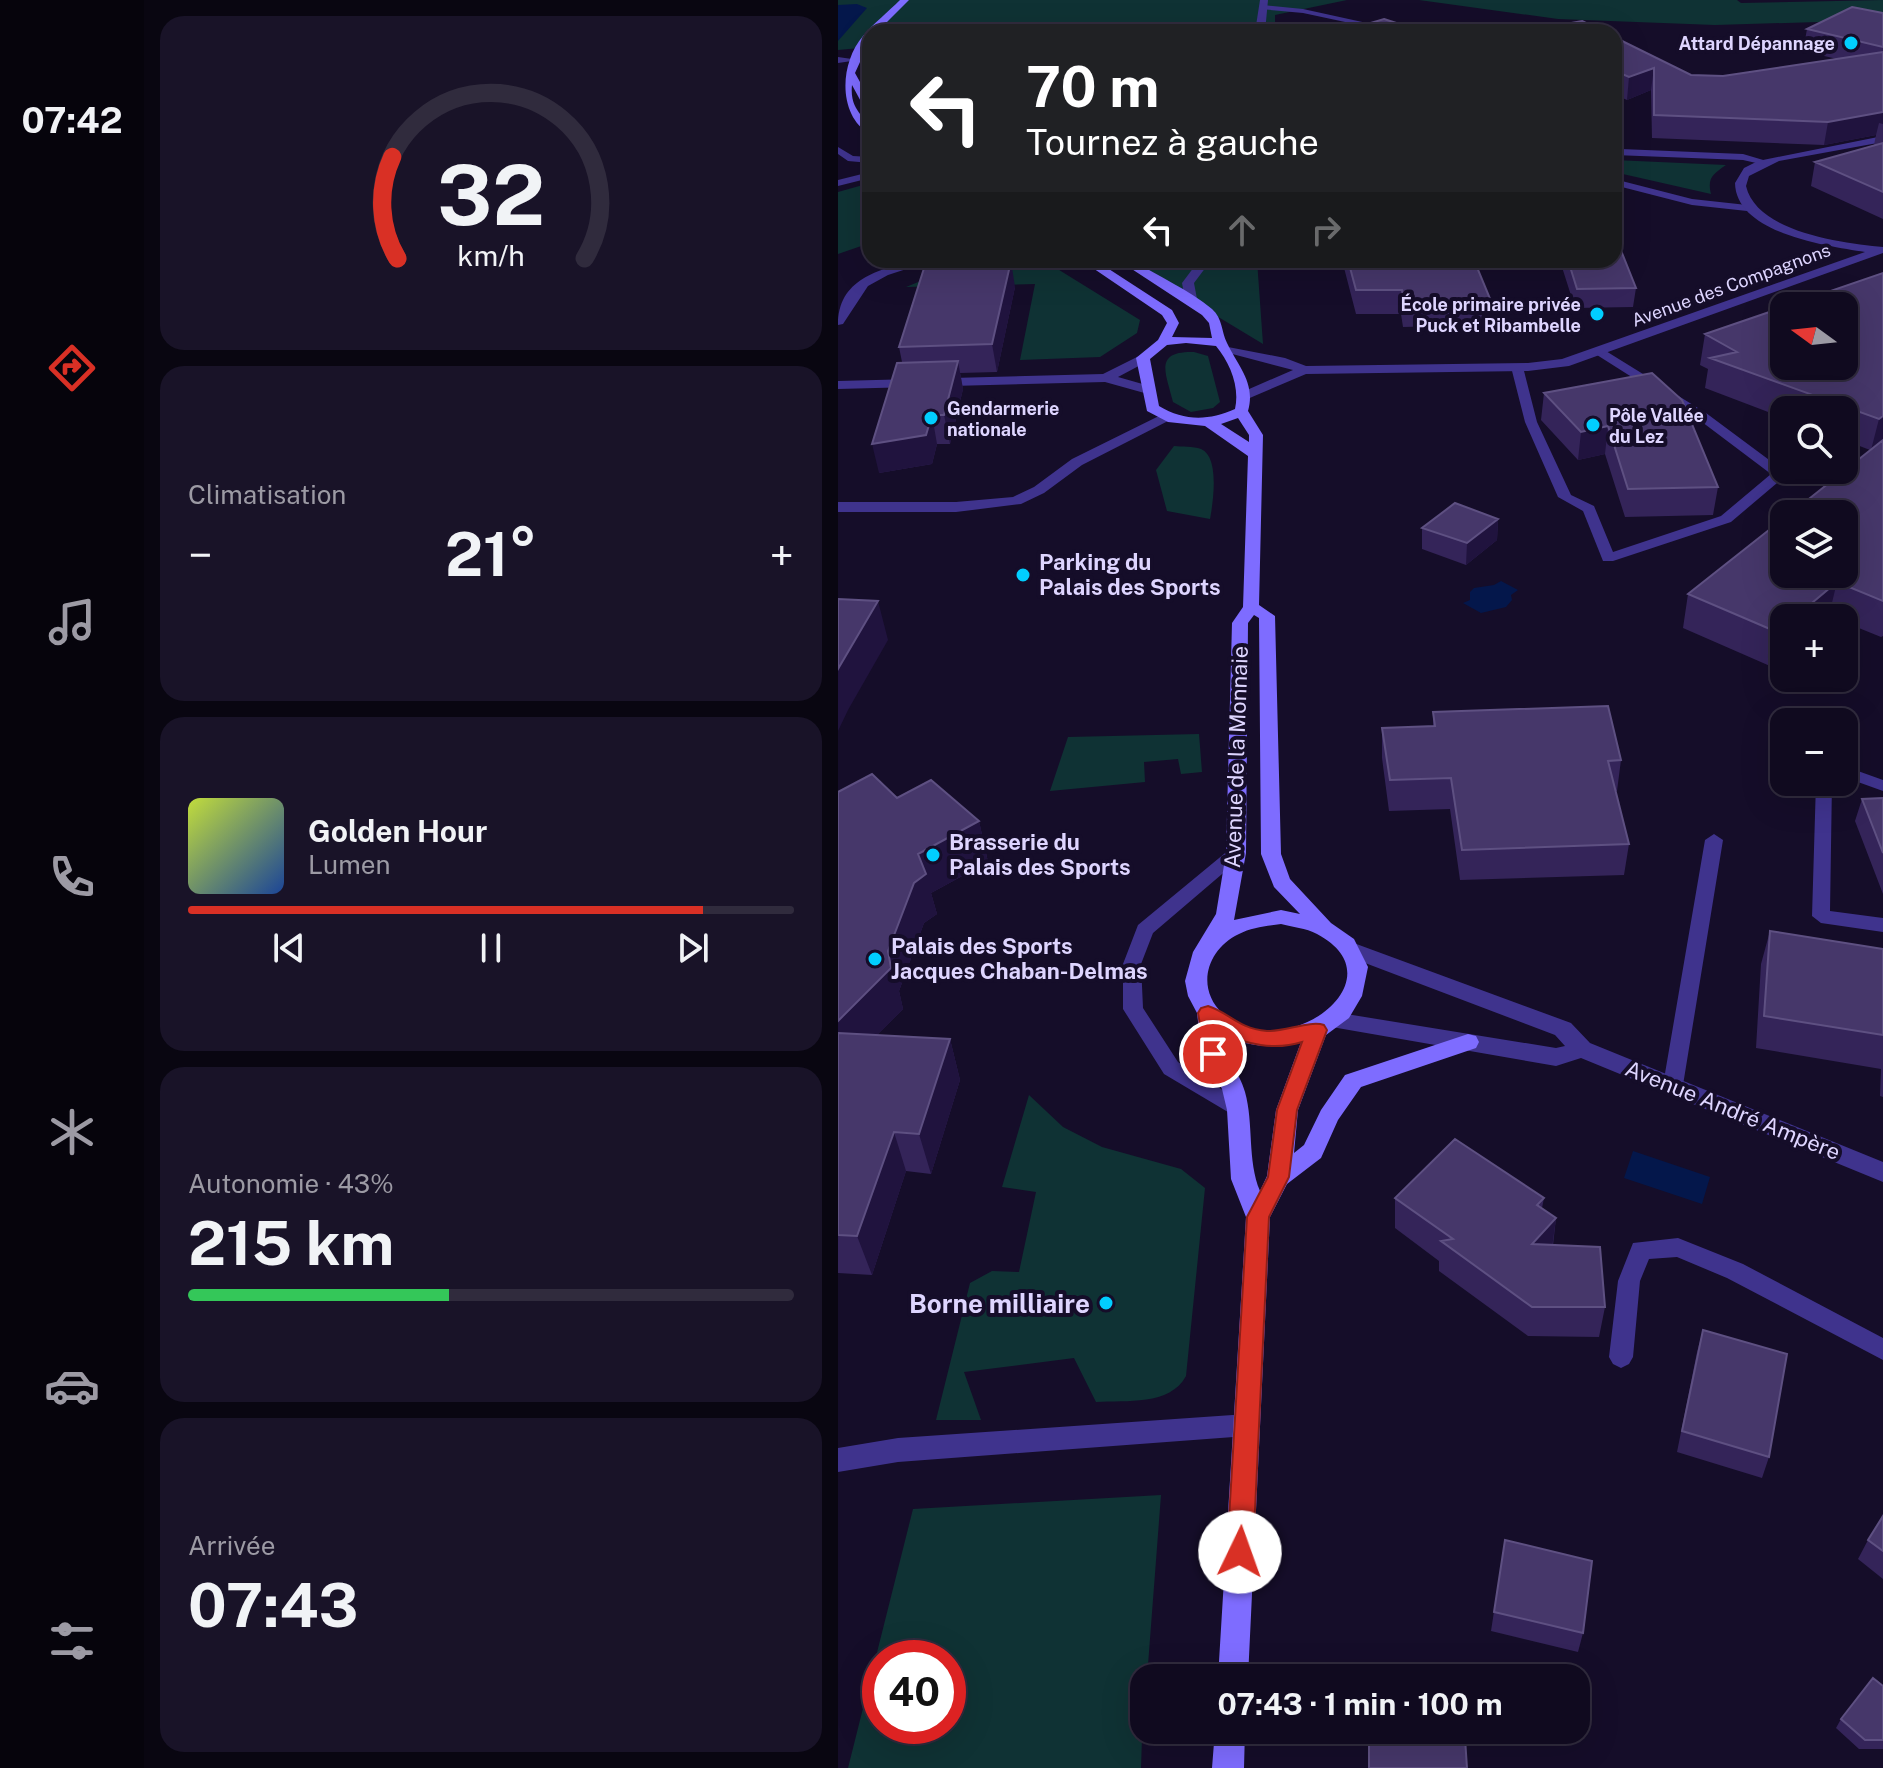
<!DOCTYPE html>
<html lang="fr">
<meta charset="utf-8">
<style>
body{margin:0;font-family:"Public Sans",sans-serif;background:#191328;color:#f1f3f6;height:100vh;display:flex;flex-direction:column;font-size:30px;white-space:nowrap}
*{box-sizing:border-box;margin:0}
p{font-size:26px;color:#9c9aa4}
.icon{flex:none;width:44px;height:44px;fill:none;stroke:currentColor;stroke-width:2;stroke-linecap:round;stroke-linejoin:round}
.map{position:relative;flex:1;overflow:hidden}
.sheet{display:flex;flex-direction:column;gap:16px;padding:16px;background:#090611;width:694px}
.sheet>*{flex:none}
.banner{position:absolute;left:24px;top:24px;width:760px;height:244px;border-radius:24px;box-shadow:0 8px 32px #0002,0 0 0 2px #302b3d;background:#202124;color:#fff;overflow:hidden}
.needle{width:52px;rotate:285deg}
.controls{position:absolute;left:932px;top:292px;display:grid;gap:16px}
.controls a{display:grid;place-items:center;width:88px;height:88px;border-radius:16px;background:#100a1f;box-shadow:0 8px 32px #0002,0 0 0 2px #302b3d;font-size:40px}
.speed{position:absolute;left:24px;top:1640px;display:flex;gap:16px;font-size:40px;font-weight:700;text-align:center}
.speed>*{display:grid;place-content:center;width:104px;height:104px;border-radius:50%;background:#100a1f;box-shadow:0 8px 32px #0002,0 0 0 2px #302b3d;line-height:1}
.speed .limit{border:12px solid #d22;background:#fff;color:#111}
.pin{position:absolute;display:grid;place-items:center;width:68px;height:68px;color:#fff;margin:-34px;border:4px solid #fff;border-radius:50%;box-shadow:0 2px 8px #0007}
.me{position:absolute;width:88px;margin:-44px;rotate:3deg;stroke-linejoin:round;filter:drop-shadow(0 0 6px #0008)}
.turn{display:flex;align-items:center;gap:28px;height:168px;padding:0 32px;font-size:36px}
.turn .icon{width:104px;height:104px;stroke-width:2.5}
.turn b{display:block;font-size:56px;line-height:68px}
.lanes{display:flex;align-items:center;height:76px;padding:0 32px;background:#0003;justify-content:center;gap:40px;direction:ltr}
.lanes .off{opacity:.35}
.big{font-size:60px;font-weight:700;line-height:1.1}
.sheet .card{flex:1;display:flex;flex-direction:column;justify-content:center;gap:12px;min-width:0;padding:0 28px;border-radius:24px;background:#191328}
.sheet .dial{align-items:center;gap:0}
.dial svg{height:208px;overflow:visible;fill:none;stroke:#302b3d;stroke-width:7;stroke-linecap:round;text-anchor:middle}
.dial text{fill:#f1f3f6;stroke:none}
.song{display:flex;align-items:center;gap:24px}
.cover{width:96px;height:96px;border-radius:12px;background:linear-gradient(135deg,hsl(70 70% 55%),hsl(220 70% 35%))}
.played{height:8px;border-radius:4px;background:linear-gradient(90deg,#d93025 85%,#302b3d 85%)}
.keys{display:flex;justify-content:space-around;direction:ltr}
.heat{display:flex;justify-content:space-between;align-items:center;font-size:44px;direction:ltr}
.charge{height:12px;border-radius:6px;background:linear-gradient(90deg,#34c759 43%,#302b3d 0)}
.trip{position:absolute;left:292px;top:1664px;width:460px;height:80px;border-radius:24px;background:#100a1f;box-shadow:0 8px 32px #0002,0 0 0 2px #302b3d;font-weight:700;line-height:80px;text-align:center}
main{display:flex;flex:1;min-height:0}
.menu{display:flex;flex-direction:column;width:144px;justify-content:space-around;align-items:center;background:#06040c;color:#9c9aa4}
.menu .icon{width:56px;height:56px}
.menu .selected{color:#d93025}
.menu b{font-size:36px;color:#f1f3f6}
.map>svg:first-child{display:block}
</style>
<main>
<nav class="menu">
<b>07:42</b>
<svg class="icon selected" aria-label="directions" viewBox="0 0 24 24"><path d="M12 3l9 9-9 9-9-9zM9 14v-3h6M13 9l2 2-2 2"/></svg>
<svg class="icon" aria-label="music" viewBox="0 0 24 24"><path d="M9 18V5l10-2v13"/><circle cx="6" cy="18" r="3"/><circle cx="16" cy="16" r="3"/></svg>
<svg class="icon" aria-label="phone" viewBox="0 0 24 24"><path d="M5 4h4l2 5-3 2q2 4 5 5l2-3 5 2v4C11 20 4 13 5 4z"/></svg>
<svg class="icon" aria-label="climate" viewBox="0 0 24 24"><path d="M12 3v18M4 7l16 10M4 17L20 7"/></svg>
<svg class="icon" aria-label="car" viewBox="0 0 24 24"><path d="M5 17H2v-5l4-1 3-4h7l3 4 3 1v5h-3M9 17h6M6 11h13"/><circle cx="7" cy="17" r="2"/><circle cx="17" cy="17" r="2"/></svg>
<svg class="icon" aria-label="filters" viewBox="0 0 24 24"><path d="M4 7h16M4 17h16"/><circle cx="9" cy="7" r="2"/><circle cx="15" cy="17" r="2"/></svg>
</nav>
<section class="sheet">
<div class="card dial"><svg viewBox="0 0 100 80">
<path d="M14 69A42 42 0 1 1 86 69"/>
<path d="M14 69A42 42 0 0 1 12 30" stroke="#d93025"/>
<text x="50" y="56" font-size="32" font-weight="700">32</text>
<text x="50" y="72" font-size="11">km/h</text>
</svg></div>
<div class="card"><p>Climatisation</p>
<div class="heat"><a>−</a><b class="big">21°</b><a>+</a></div>
</div>
<div class="card">
<div class="song"><i class="cover"></i><div><b>Golden Hour</b><p>Lumen</p></div></div>
<div class="played"></div>
<div class="keys"><svg class="icon" aria-label="previous" viewBox="0 0 24 24"><path d="M18 5L8 12l10 7zM5 5v14"/></svg><svg class="icon" aria-label="pause" viewBox="0 0 24 24"><path d="M8 5v14M16 5v14"/></svg><svg class="icon" aria-label="next" viewBox="0 0 24 24"><path d="M6 5l10 7-10 7zM19 5v14"/></svg></div>
</div>
<div class="card"><p>Autonomie · 43%</p><b class="big">215 km</b><div class="charge"></div></div>
<div class="card"><p>Arrivée</p><b class="big">07:43</b></div>
</section>
<div class="map">
<svg width="1045" height="1768" viewBox="0 0 1045 1768">
<rect width="100%" height="100%" fill="#150d29"/>
<path fill="#0f3234" fill-rule="evenodd" d="M 0,0 L 509,0 L 437,15 L 437,32 L 32,32 L 32,47 L 0,50 Z
M 581,0 L 899,0 L 903,3 L 1045,0 L 1045,20 L 877,25 L 720,19 Z
M 776,160 L 888,165 C 875,174 869,178 873,194 L 776,172 Z
M 32,183 L 32,243 L 0,254 L 0,192 Z
M 134,260 L 205,260 L 302,320 L 299,333 L 262,357 L 182,360 L 197,284 L 68,287 Z
M 286,260 L 419,260 L 425,344 Z
M 356,352 L 370,356 L 382,402 L 375,408 L 353,412 L 335,402 C 328,373 315,351 356,352 Z
M 336,446 C 344,447 355,446 363,449 C 382,457 375,503 372,519 L 329,511 L 318,470 Z
M 361,734 L 364,772 L 343,774 L 340,759 L 306,762 L 307,782 L 212,791 L 230,737 Z
M 191,1095 L 225,1127 L 264,1147 L 343,1169 L 367,1188 L 348,1376 C 332,1406 288,1400 258,1402 L 236,1358 L 126,1372 L 143,1420 L 98,1420 L 132,1283 L 154,1271 L 181,1272 L 198,1192 L 164,1187 Z
M 323,1495 L 309,1678 L 306,1678 L 303,1768 L 10,1768 L 75,1509 ZM 42,1658 L 110,1658 L 110,1726 L 42,1726 Z"/>
<path fill="#04174b" d="M 19,4 L 29,8 L 0,41 L 0,5 Z
M 663,581 L 680,590 L 673,595 L 674,600 L 668,607 L 643,613 L 625,603 L 632,600 L 632,592 L 636,588 L 656,585 Z
M 795,1151 L 872,1177 L 864,1204 L 786,1178 Z"/>
<g fill="none" stroke-linecap="round" stroke-linejoin="round">
<path fill="#3f338d" fill-rule="evenodd" d="M 425,5 L 465,9 L 570,32 L 554,32 L 465,13 L 422,9 Z
M 0,57 L 21,60 L 0,63 Z
M 776,96 L 786,100 L 783,149 L 905,154 L 932,162 L 927,165 L 905,160 L 776,155 Z
M 0,147 L 15,156 L 32,157 L 32,163 L 10,161 L 0,154 Z
M 32,172 L 32,178 L 0,186 L 0,180 Z
M 776,179 L 854,199 L 909,205 L 914,208 L 909,211 L 854,205 L 776,185 Z
M 763,348 L 868,413 L 946,471 L 946,477 L 893,522 L 775,561 L 765,561 L 745,511 L 720,497 L 687,422 L 673,367 L 675,364 L 685,367 L 699,422 L 733,495 L 756,506 L 775,552 L 883,516 L 933,474 L 860,419 L 759,355 L 759,349 Z
M 1006,766 L 1045,780 L 1045,791 L 1006,777 Z
M 978,782 L 994,782 L 992,911 L 1045,918 L 1045,932 L 983,923 L 974,916 Z
M 876,834 L 885,840 L 845,1085 L 842,1091 L 835,1093 L 828,1091 L 825,1085 L 867,840 Z
M 398,847 L 404,849 L 407,853 L 404,857 L 315,933 L 303,964 L 305,1008 L 340,1062 L 407,1104 L 410,1110 L 407,1116 L 400,1118 L 326,1074 L 285,1009 L 285,964 L 300,925 L 392,849 Z
M 840,1238 L 905,1264 L 1045,1338 L 1045,1360 L 889,1278 L 839,1257 L 811,1259 L 802,1281 L 795,1357 L 791,1364 L 783,1368 L 775,1364 L 771,1357 L 780,1281 L 795,1243 Z
M 409,1414 L 418,1417 L 421,1425 L 418,1433 L 409,1436 L 60,1462 L 0,1472 L 0,1448 L 60,1438 Z"/>
<path fill="#3f338d" fill-rule="evenodd" d="M 422,0 L 430,0 L 427,32 L 417,32 Z
M 1045,136 L 1045,142 L 941,161 L 911,176 L 908,186 C 919,233 1006,243 1045,247 L 1045,253 L 731,366 L 690,371 L 468,374 L 407,400 L 402,399 L 402,393 L 455,370 L 383,351 L 390,347 L 447,358 L 468,366 L 690,363 L 724,359 L 1027,252 C 990,246 898,234 897,183 L 906,168 L 920,161 Z
M 77,260 L 96,260 L 50,275 L 30,286 L 5,324 L 0,325 C 0,279 40,270 77,260 Z
M 282,260 L 368,260 L 371,263 L 356,283 L 359,299 L 353,303 L 347,299 L 344,283 L 356,267 L 336,269 L 288,264 Z
M 305,354 L 310,355 L 310,361 L 280,377 L 315,387 L 317,390 L 310,394 L 267,382 L 0,389 L 0,381 L 265,374 Z
M 327,413 L 332,414 L 332,420 L 244,465 L 206,493 L 183,504 L 118,512 L 0,512 L 0,502 L 118,502 L 175,497 L 196,487 L 234,459 Z
M 513,942 L 733,1023 L 752,1043 L 1045,1162 L 1045,1182 L 743,1058 L 718,1066 L 488,1026 L 485,1020 L 488,1014 L 496,1012 L 718,1048 L 727,1046 L 717,1035 L 506,955 L 503,950 L 506,945 Z"/>
<path fill="#7e6cff" fill-rule="evenodd" d="M 62,0 L 71,0 L 39,32 L 32,32 L 32,40 L 17,73 L 32,100 L 32,112 L 27,109 L 14,85 C 11,114 32,116 32,134 C 0,116 1,64 25,36 C 36,23 50,12 62,0 Z
M 243,260 L 257,260 L 334,310 L 341,323 L 334,337 L 374,338 L 371,323 L 364,315 L 280,260 L 294,260 C 320,276 351,290 374,309 C 385,319 383,331 389,343 C 400,366 418,383 410,411 L 425,435 L 421,605 L 437,616 L 443,854 L 452,879 L 493,923 L 516,939 L 530,967 L 524,996 L 511,1018 L 488,1035 L 460,1110 L 456,1153 L 466,1145 L 483,1110 L 507,1075 L 630,1034 L 638,1036 L 641,1042 L 638,1048 L 523,1087 L 500,1120 L 483,1158 L 449,1184 L 432,1217 L 410,1678 L 380,1678 L 408,1217 L 393,1179 L 389,1110 L 384,1089 L 364,1054 L 359,1013 L 350,996 L 347,981 L 355,952 L 378,914 L 388,853 L 394,623 L 405,607 L 410,456 L 367,426 L 330,422 L 309,411 L 298,358 L 320,340 L 329,323 L 324,315 ZM 348,343 L 378,346 C 392,363 402,387 397,409 C 370,421 346,421 321,406 L 312,359 L 329,345 ZM 400,418 L 411,435 L 411,442 L 383,424 ZM 416,615 L 421,618 L 423,854 L 436,887 L 462,914 L 443,910 L 396,920 L 408,853 L 410,623 ZM 443,924 C 454,927 468,928 479,934 C 566,980 444,1068 385,1014 C 357,988 369,949 401,934 C 414,927 429,926 443,924 ZM 384,1035 C 409,1046 437,1050 463,1042 L 438,1110 L 429,1176 L 422,1191 C 409,1160 416,1124 407,1092 C 401,1070 387,1061 384,1035 Z
M 377,1730 L 407,1730 L 406,1768 L 374,1768 Z"/>
</g>
<path fill="#342459" d="M 1045,13 L 1045,219 L 973,186 L 977,162 L 1036,145 L 1038,135 L 986,145 L 814,138 L 813,90 L 789,100 L 776,94 L 776,37 L 853,75 L 885,76 L 999,59 L 965,51 L 969,29 Z
M 504,260 L 636,260 L 653,301 L 652,325 L 565,327 L 563,314 L 518,314 Z
M 723,260 L 776,260 L 798,288 L 795,307 L 737,308 L 723,264 Z
M 1045,273 L 1045,636 L 1043,637 L 1006,622 L 1006,618 L 997,618 L 991,615 L 946,618 L 946,654 L 932,666 L 845,628 L 850,594 L 1032,450 L 1006,440 L 1006,410 L 946,410 L 946,418 L 867,388 L 870,369 L 862,365 L 867,334 Z
M 177,287 L 159,372 L 122,373 L 125,389 L 112,444 L 99,444 L 94,464 L 41,473 L 64,362 L 61,347 Z
M 706,393 L 880,487 L 875,515 L 787,517 L 767,454 L 740,460 L 703,420 Z
M 660,519 L 659,540 L 628,565 L 584,549 L 584,528 Z
M 595,712 L 783,760 L 779,791 L 777,791 L 791,844 L 786,875 L 622,880 L 612,809 L 551,811 L 544,758 L 544,728 L 595,727 Z
M 0,792 L 59,798 L 141,821 L 150,862 L 93,893 L 99,914 L 86,923 L 61,991 L 65,1009 L 39,1035 L 112,1039 L 122,1080 L 93,1174 L 68,1171 L 34,1275 L 0,1273 Z
M 1045,798 L 1045,894 L 1017,821 L 1024,799 Z
M 932,931 L 1045,949 L 1045,1097 L 1042,1096 L 1043,1069 L 918,1048 L 923,964 Z
M 557,1198 L 706,1198 L 704,1208 L 718,1218 L 715,1245 L 767,1307 L 761,1337 L 690,1336 L 601,1271 L 601,1261 L 557,1228 Z
M 865,1330 L 931,1457 L 924,1478 L 839,1452 L 859,1352 Z
M 1045,1516 L 1045,1579 L 1020,1559 L 1030,1540 Z
M 667,1540 L 745,1633 L 740,1652 L 653,1631 Z
M 1045,1686 L 1045,1749 L 1021,1749 L 998,1728 L 1003,1719 Z"/>
<path fill="#20133e" d="M 816,68 L 813,90 L 789,100 L 791,77 Z
M 1045,112 L 1045,124 L 1041,123 L 1038,135 L 986,145 L 990,122 Z
M 173,261 L 177,287 L 159,372 L 154,344 Z
M 120,361 L 125,389 L 112,444 L 106,415 Z
M 94,415 L 99,444 L 94,464 L 41,473 L 34,444 Z
M 1045,416 L 1045,441 L 1033,450 L 1041,419 Z
M 770,426 L 767,454 L 740,460 L 743,432 Z
M 660,519 L 659,540 L 628,565 L 629,543 Z
M 999,582 L 991,615 L 988,618 L 956,618 Z
M 40,601 L 50,640 L 10,710 L 0,731 L 0,669 Z
M 946,627 L 946,654 L 932,666 L 939,632 Z
M 141,821 L 150,862 L 93,893 L 99,914 L 86,923 L 61,991 L 65,1009 L 2,1073 L 0,1067 L 0,1021 L 50,951 L 80,854 Z
M 112,1039 L 122,1080 L 93,1174 L 81,1134 Z
M 56,1132 L 68,1171 L 34,1275 L 19,1236 Z
M 718,1218 L 714,1248 L 694,1244 Z"/>
<path fill="#46376a" stroke="#5e5082" stroke-width="2" d="M 1014,7 L 1045,13 L 1045,47 L 969,29 Z
M 546,19 L 586,32 L 502,32 Z
M 744,21 L 766,32 L 684,32 Z
M 776,37 L 853,75 L 885,76 L 1045,52 L 1045,112 L 990,122 L 816,115 L 816,68 L 791,77 L 777,71 L 776,77 Z
M 1045,143 L 1045,192 L 977,162 Z
M 780,243 L 798,288 L 739,289 L 730,260 L 776,260 L 776,244 Z
M 510,260 L 636,260 L 653,301 L 566,303 L 564,290 L 518,290 Z
M 173,261 L 154,344 L 61,347 L 88,262 Z
M 1045,273 L 1045,416 L 1041,419 L 872,358 L 899,352 L 867,334 L 946,307 L 946,366 L 1006,366 L 1006,306 L 949,306 Z
M 120,361 L 106,415 L 94,415 L 88,435 L 34,444 L 59,363 Z
M 814,373 L 844,400 L 880,487 L 790,489 L 770,426 L 743,432 L 706,393 Z
M 1045,440 L 1045,601 L 999,582 L 956,618 L 946,618 L 946,627 L 939,632 L 850,594 L 946,518 L 946,574 L 1006,574 L 1006,514 L 952,514 Z
M 617,503 L 660,519 L 629,543 L 584,528 Z
M 0,599 L 40,601 L 0,669 Z
M 770,706 L 783,760 L 770,761 L 791,844 L 624,850 L 613,778 L 552,780 L 544,728 L 597,726 L 595,712 Z
M 34,774 L 59,798 L 93,780 L 141,821 L 80,854 L 88,874 L 76,883 L 50,951 L 53,968 L 0,1021 L 0,792 Z
M 1045,798 L 1045,853 L 1024,799 Z
M 932,931 L 1045,949 L 1045,1035 L 926,1016 Z
M 0,1033 L 112,1039 L 81,1134 L 56,1132 L 19,1236 L 0,1235 Z
M 617,1139 L 706,1198 L 699,1205 L 718,1218 L 694,1244 L 762,1247 L 767,1307 L 694,1307 L 603,1241 L 615,1239 L 557,1198 Z
M 865,1330 L 949,1354 L 931,1457 L 844,1431 Z
M 1045,1516 L 1045,1551 L 1030,1540 Z
M 667,1540 L 754,1561 L 745,1633 L 656,1612 Z
M 1035,1678 L 1045,1686 L 1045,1740 L 1027,1740 L 1003,1719 Z
M 627,1738 L 629,1768 L 531,1768 L 531,1739 Z"/>
<path fill="#d93025" stroke="#8d1f18" stroke-width="2" d="M 370,1006 C 392,1013 399,1028 429,1031 C 447,1032 472,1020 486,1025 L 489,1030 L 459,1110 L 451,1177 L 431,1217 L 415,1552 L 411,1561 L 402,1564 L 393,1561 L 389,1552 L 409,1217 L 430,1177 L 439,1110 L 464,1042 C 436,1051 409,1044 382,1033 L 385,1054 L 382,1059 L 368,1059 L 360,1013 L 363,1008 Z"/>
<g fill="#01ceff" stroke="#150d29" stroke-width="3">
<circle cx="1013" cy="43" r="8"/>
<circle cx="759" cy="314" r="8"/>
<circle cx="93" cy="418" r="8"/>
<circle cx="755" cy="425" r="8"/>
<circle cx="185" cy="575" r="8"/>
<circle cx="95" cy="855" r="8"/>
<circle cx="37" cy="959" r="8"/>
<circle cx="268" cy="1303" r="8"/>
</g>
<g text-anchor="middle" dominant-baseline="central" stroke-width="8" stroke-linejoin="round" paint-order="stroke">
<g font-size="18" font-weight="bold" fill="#ded5ff" stroke="#150d29" text-anchor="end">
<text x="997" y="43">Attard Dépannage</text>
<text x="743" y="304">École primaire privée<tspan x="743" dy="21">Puck et Ribambelle</tspan></text>
<text x="109" y="408" text-anchor="start">Gendarmerie<tspan x="109" dy="21">nationale</tspan></text>
<text x="771" y="415" text-anchor="start">Pôle Vallée<tspan x="771" dy="21">du Lez</tspan></text>
</g>
<g font-size="18" fill="#ded5ff" stroke="#150d29">
<text transform="translate(893 285) rotate(-20)">Avenue des Compagnons</text>
</g>
<g font-size="22" font-weight="bold" fill="#ded5ff" stroke="#150d29" text-anchor="start">
<text x="201" y="562">Parking du<tspan x="201" dy="25">Palais des Sports</tspan></text>
<text x="111" y="842">Brasserie du<tspan x="111" dy="25">Palais des Sports</tspan></text>
<text x="53" y="946">Palais des Sports<tspan x="53" dy="25">Jacques Chaban-Delmas</tspan></text>
</g>
<g font-size="22" fill="#ded5ff" stroke="#150d29">
<text transform="translate(398 757) rotate(-88)">Avenue de la Monnaie</text>
<text transform="translate(895 1110) rotate(22)">Avenue André Ampère</text>
</g>
<g font-size="26" font-weight="bold" fill="#ded5ff" stroke="#150d29" text-anchor="end">
<text x="252" y="1303">Borne milliaire</text>
</g>
</g>
</svg>
<div class="controls">
<a><svg class="needle" viewBox="-14 -14 28 28"><path d="M0-13l5 13h-10z" fill="#e53935"/><path d="M0 13l5-13h-10z" fill="#9c9aa4"/></svg></a>
<a><svg class="icon" aria-label="search" viewBox="0 0 24 24"><circle cx="10" cy="10" r="6"/><path d="M15 15l6 6"/></svg></a>
<a><svg class="icon" aria-label="layers" viewBox="0 0 24 24"><path d="M12 4l9 5-9 5-9-5zM3 14l9 5 9-5"/></svg></a>
<a>+</a>
<a>−</a>
</div>
<div class="speed"><div class="limit">40</div></div>
<div class="pin" style="left:375px;top:1054px;background:#d93025"><svg class="icon" aria-label="arrive" viewBox="0 0 24 24"><path d="M6 21V4h12l-3 4 3 4H6"/></svg></div>
<svg class="me" style="left:402px;top:1552px" viewBox="-20 -20 40 40"><circle r="19" fill="#fff"/><path d="M0-13L10 11 0 6-10 11z" fill="#d93025"/></svg>
<div class="trip">07:43 · 1 min · 100 m</div>
<div class="banner">
<div class="turn"><svg class="icon" aria-label="left" viewBox="0 0 24 24"><path d="M17 20v-9H6M10 6l-5 5 5 5"/></svg><div><b>70 m</b>Tournez à gauche</div></div>
<div class="lanes"><svg class="icon" aria-label="left" viewBox="0 0 24 24"><path d="M17 20v-9H6M10 6l-5 5 5 5"/></svg><svg class="icon off" aria-label="ahead" viewBox="0 0 24 24"><path d="M12 20V5M6 11l6-6 6 6"/></svg><svg class="icon off" aria-label="right" viewBox="0 0 24 24"><path d="M7 20v-9h11M14 6l5 5-5 5"/></svg></div>
</div>
</div>
</main>
